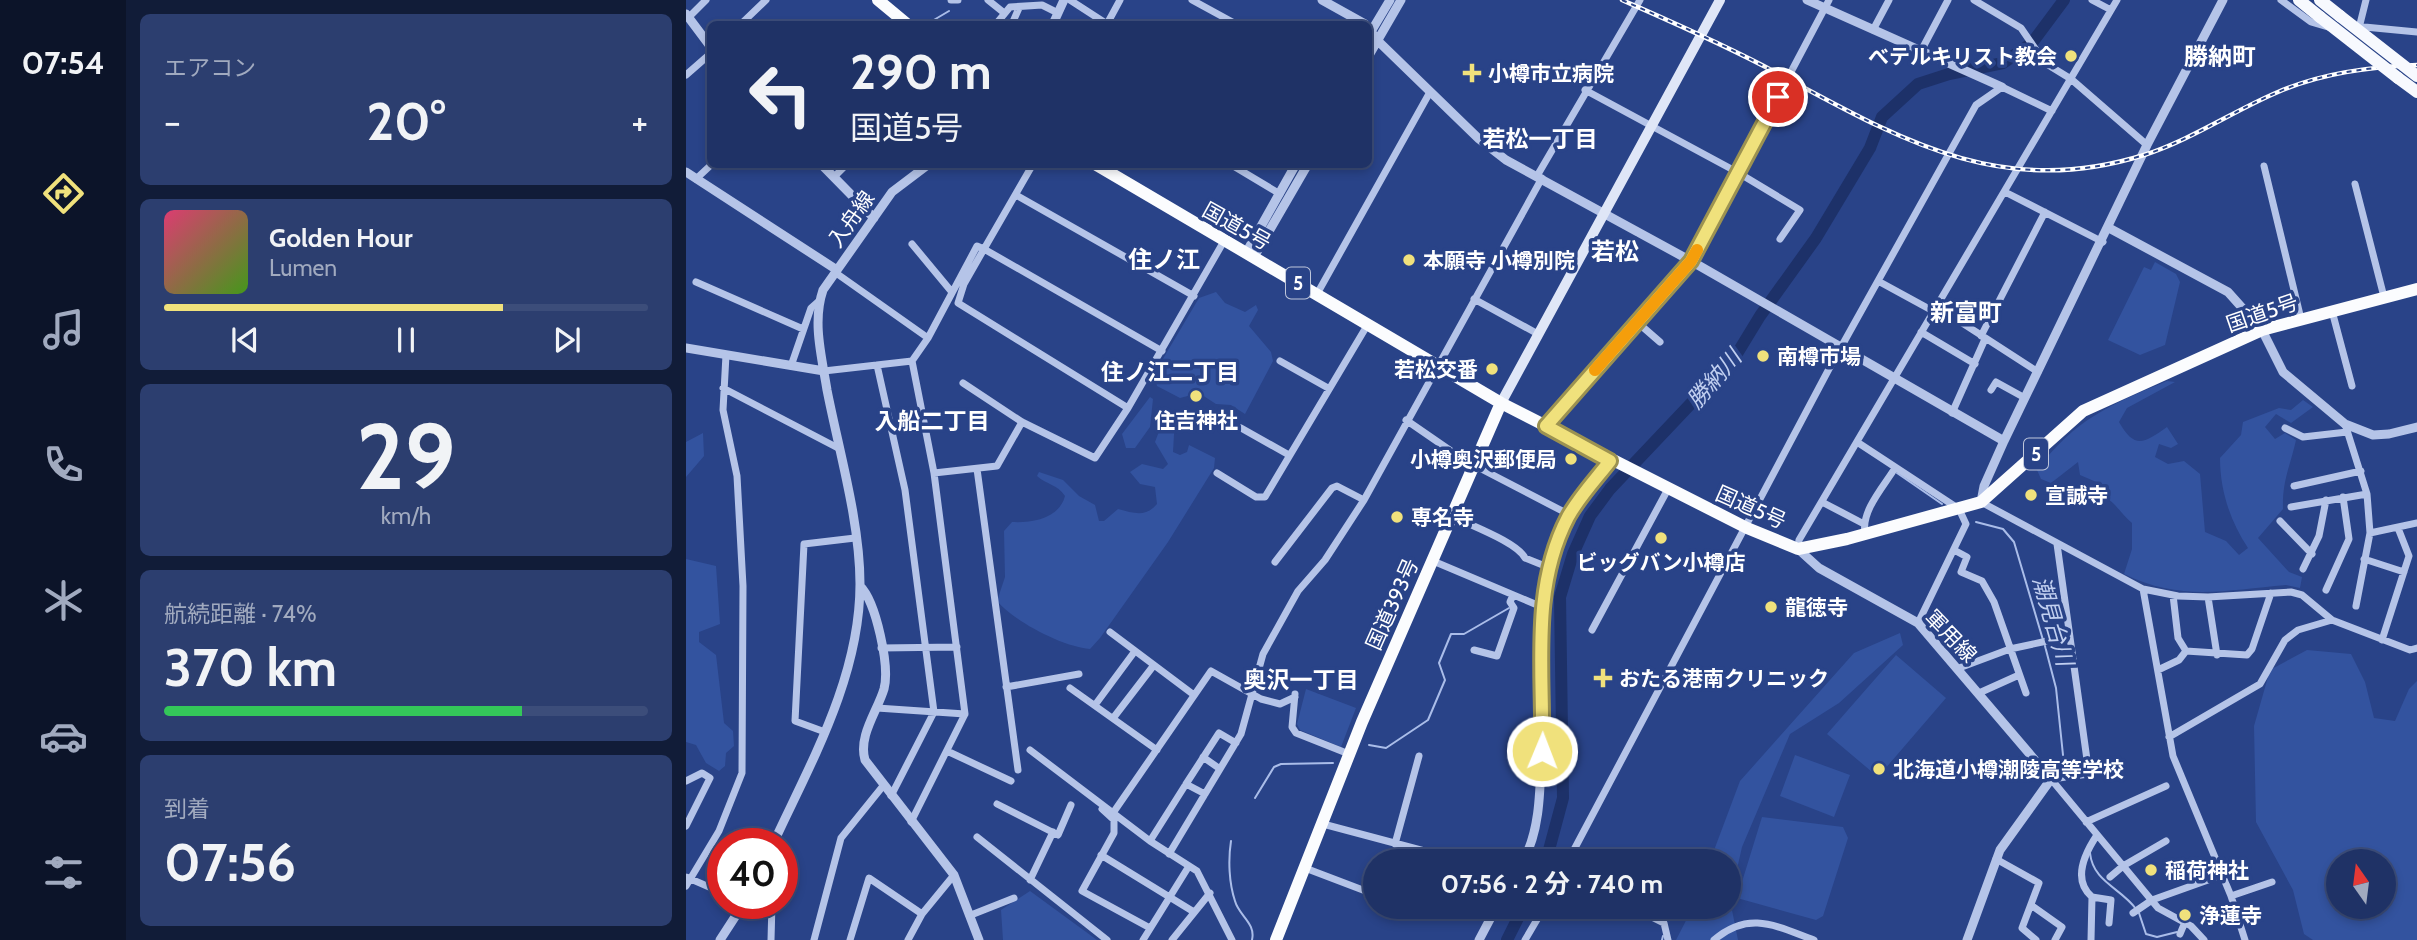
<!DOCTYPE html>
<html lang="ja">
<meta charset="utf-8">
<style>
body{margin:0;font-family:Cabin,"Noto Sans JP",sans-serif;background:#2c3e6f;color:#f1f3f6;height:100vh;display:flex;flex-direction:column;font-size:26px;white-space:nowrap}
*{box-sizing:border-box;margin:0}
p{font-size:23px;color:#a1aabf}
.icon{flex:none;width:38px;height:38px;fill:none;stroke:currentColor;stroke-width:2;stroke-linecap:round;stroke-linejoin:round}
.map{position:relative;flex:1;overflow:hidden}
.panel{display:flex;flex-direction:column;gap:14px;padding:14px;background:#111c38;width:560px}
.panel>*{flex:none}
.guide{position:absolute;left:21px;top:21px;width:665px;height:147px;border-radius:10px;box-shadow:0 4px 10px #0003,0 0 0 2px #3c4d7a;background:#1f3266;color:#f1f3f6;overflow:hidden}
.needle{width:46px;rotate:346deg}
.controls{position:absolute;left:1640px;top:849px;display:grid;gap:14px}
.controls a{display:grid;place-items:center;width:70px;height:70px;border-radius:50%;background:#1f3266;box-shadow:0 4px 10px #0003,0 0 0 2px #3c4d7a;font-size:35px}
.speed{position:absolute;left:21px;top:828px;display:flex;gap:14px;font-size:35px;font-weight:700;text-align:center}
.speed>*{display:grid;place-content:center;width:91px;height:91px;border-radius:50%;background:#1f3266;box-shadow:0 4px 10px #0003,0 0 0 2px #3c4d7a;line-height:1}
.speed .limit{border:10px solid #d22;background:#fff;color:#111}
.pin{position:absolute;display:grid;place-items:center;width:60px;height:60px;color:#fff;margin:-30px;border:4px solid #fff;border-radius:50%;box-shadow:0 2px 7px #0007}
.me{position:absolute;width:77px;margin:-38px;rotate:1deg;stroke-linejoin:round;filter:drop-shadow(0 0 5px #0008)}
.turn{display:flex;align-items:center;gap:24px;height:147px;padding:0 28px;font-size:32px}
.turn .icon{width:91px;height:91px;stroke-width:2.5}
.turn b{display:block;font-size:49px;line-height:60px}
.big{font-size:52px;font-weight:700;line-height:1.1}
.panel .tile{flex:1;display:flex;flex-direction:column;justify-content:center;gap:10px;min-width:0;padding:0 24px;border-radius:10px;background:#2c3e6f}
.panel .dial{align-items:center;gap:0}
.dial b{font-size:91px;line-height:1}
.song{display:flex;align-items:center;gap:21px}
.cover{width:84px;height:84px;border-radius:10px;background:linear-gradient(135deg,hsl(340 70% 55%),hsl(100 70% 35%))}
.played{height:7px;border-radius:4px;background:linear-gradient(90deg,#f0e17c 70%,#3c4d7a 70%)}
.keys{display:flex;justify-content:space-around;direction:ltr}
.heat{display:flex;justify-content:space-between;align-items:center;font-size:38px;direction:ltr}
.charge{height:10px;border-radius:5px;background:linear-gradient(90deg,#34c759 74%,#3c4d7a 0)}
.trip{position:absolute;left:677px;top:849px;width:378px;height:70px;border-radius:35px;background:#1f3266;box-shadow:0 4px 10px #0003,0 0 0 2px #3c4d7a;font-weight:700;line-height:70px;text-align:center}
main{display:flex;flex:1;min-height:0}
.menu{display:flex;flex-direction:column;width:126px;justify-content:space-around;align-items:center;background:#0c1429;color:#a1aabf}
.menu .icon{width:49px;height:49px}
.menu .selected{color:#f0e17c}
.menu b{font-size:32px;color:#f1f3f6}
.map>svg:first-child{display:block}
</style>
<main>
<nav class="menu">
<b>07:54</b>
<svg class="icon selected" aria-label="directions" viewBox="0 0 24 24"><path d="M12 3l9 9-9 9-9-9zM9 14v-3h6M13 9l2 2-2 2"/></svg>
<svg class="icon" aria-label="music" viewBox="0 0 24 24"><path d="M9 18V5l10-2v13"/><circle cx="6" cy="18" r="3"/><circle cx="16" cy="16" r="3"/></svg>
<svg class="icon" aria-label="phone" viewBox="0 0 24 24"><path d="M5 4h4l2 5-3 2q2 4 5 5l2-3 5 2v4C11 20 4 13 5 4z"/></svg>
<svg class="icon" aria-label="climate" viewBox="0 0 24 24"><path d="M12 3v18M4 7l16 10M4 17L20 7"/></svg>
<svg class="icon" aria-label="car" viewBox="0 0 24 24"><path d="M5 17H2v-5l4-1 3-4h7l3 4 3 1v5h-3M9 17h6M6 11h13"/><circle cx="7" cy="17" r="2"/><circle cx="17" cy="17" r="2"/></svg>
<svg class="icon" aria-label="filters" viewBox="0 0 24 24"><path d="M4 7h16M4 17h16"/><circle cx="9" cy="7" r="2"/><circle cx="15" cy="17" r="2"/></svg>
</nav>
<section class="panel">
<div class="tile"><p>エアコン</p>
<div class="heat"><a>−</a><b class="big">20°</b><a>+</a></div>
</div>
<div class="tile">
<div class="song"><i class="cover"></i><div><b>Golden Hour</b><p>Lumen</p></div></div>
<div class="played"></div>
<div class="keys"><svg class="icon" aria-label="previous" viewBox="0 0 24 24"><path d="M18 5L8 12l10 7zM5 5v14"/></svg><svg class="icon" aria-label="pause" viewBox="0 0 24 24"><path d="M8 5v14M16 5v14"/></svg><svg class="icon" aria-label="next" viewBox="0 0 24 24"><path d="M6 5l10 7-10 7zM19 5v14"/></svg></div>
</div>
<div class="tile dial"><b>29</b><p>km/h</p></div>
<div class="tile"><p>航続距離 · 74%</p><b class="big">370 km</b><div class="charge"></div></div>
<div class="tile"><p>到着</p><b class="big">07:56</b></div>
</section>
<div class="map">
<svg width="1731" height="940" viewBox="0 0 1731 940">
<rect width="100%" height="100%" fill="#294388"/>
<path fill="#33539f" fill-rule="evenodd" d="M 1469,262 L 1490,274 L 1494,282 L 1479,345 L 1454,355 L 1422,340 L 1458,267 L 1465,270 Z
M 530,292 L 539,303 L 559,312 L 570,305 L 572,310 L 563,326 L 585,352 L 587,361 L 559,414 L 545,405 L 530,404 L 513,393 L 494,398 L 471,386 L 468,374 L 513,298 Z
M 1481,381 L 1489,382 L 1441,408 L 1433,422 C 1449,450 1458,443 1481,427 L 1492,444 L 1485,448 L 1473,444 L 1469,457 L 1482,464 L 1498,461 L 1514,474 L 1519,532 L 1540,541 L 1553,555 L 1562,548 C 1544,521 1534,490 1534,458 L 1555,435 L 1557,422 L 1593,408 L 1605,410 L 1617,400 L 1627,407 L 1605,423 L 1590,414 L 1579,427 L 1589,439 L 1599,433 L 1610,440 C 1604,467 1596,481 1597,509 L 1572,538 L 1603,572 L 1616,577 L 1614,588 L 1600,585 C 1540,590 1495,602 1438,574 L 1446,549 L 1446,523 C 1434,513 1430,502 1415,495 L 1415,484 L 1394,475 L 1392,462 L 1365,483 L 1355,479 L 1351,470 C 1389,419 1424,405 1481,381 Z
M 464,397 L 467,399 L 464,427 L 449,448 L 440,448 L 436,434 Z
M 480,413 L 489,417 L 487,452 L 494,455 L 501,452 L 503,445 L 529,458 L 528,468 L 482,542 L 414,638 L 404,649 C 377,647 329,622 311,601 L 319,577 L 318,531 L 326,522 C 346,523 373,519 379,496 C 371,484 361,485 351,476 L 353,472 L 377,480 L 393,496 L 409,505 L 413,521 L 418,521 L 432,509 C 448,513 459,518 471,504 L 469,487 L 454,484 L 444,472 L 456,464 L 477,469 L 482,464 L 469,442 Z
M 17,433 L 18,456 L 0,477 L 0,442 Z
M 0,559 L 30,566 L 34,624 L 13,632 L 13,642 L 30,655 L 38,723 L 47,731 L 48,746 L 40,753 L 39,766 L 33,771 L 20,763 L 10,745 L 0,742 Z
M 1214,633 L 1217,645 L 1153,703 L 1104,734 L 1056,847 L 1044,900 L 1052,940 L 990,940 L 1007,907 L 1043,906 L 1043,861 L 1024,861 L 1054,781 L 1168,653 Z
M 1621,650 L 1665,654 L 1679,682 L 1688,718 L 1709,721 L 1723,689 L 1731,681 L 1731,940 L 1627,940 L 1618,934 L 1607,890 L 1570,822 L 1568,726 L 1584,670 ZM 1652,861 L 1698,861 L 1698,906 L 1652,906 Z
M 1210,655 L 1260,698 L 1192,777 L 1141,734 Z
M 620,689 L 670,708 L 655,747 L 614,730 L 611,724 Z
M 1109,755 L 1164,775 L 1148,817 L 1094,796 Z
M 1076,817 L 1157,827 L 1162,838 L 1137,916 L 1130,920 L 1051,898 Z
M 344,891 L 411,940 L 317,940 L 315,910 Z"/>
<g fill="none" stroke-linecap="round" stroke-linejoin="round">
<path stroke="#aabde9" stroke-width="2" d="M 241,24 L 263,11
M 1211,473 L 1256,504
M 1290,522 L 1317,529 L 1328,542 L 1357,640
M 1359,646 L 1370,688 L 1377,755
M 683,745 L 700,748 L 742,720 L 759,680 L 753,663 L 765,634 L 778,634 L 823,608
M 569,798 L 588,767 L 595,764 L 647,763
M 545,841 C 542,860 543,883 549,901 C 553,916 570,923 566,940
M 1404,853 C 1407,882 1435,888 1450,909
M 1453,913 L 1460,934 L 1471,937 L 1491,932
M 976,940 L 977,936"/>
<path stroke="#1d3169" stroke-width="12" d="M 860,861 L 877,798 L 874,597 L 887,554 L 904,516 L 924,489 L 1049,357 L 1074,316 L 1130,238 L 1184,148 L 1196,117 L 1232,84 L 1263,74 L 1317,63 L 1346,43 L 1378,0
M 821,940 L 838,906"/>
<path stroke="#b5c4e8" stroke-width="7" d="M 265,0 L 272,0
M 302,0 L 317,12
M 384,0 L 421,24
M 506,0 L 550,24
M 1288,0 L 1335,28 L 1359,63 L 1385,79 L 1461,145
M 1406,0 L 1425,10
M 1595,0 L 1625,22 L 1642,27
M 3,17 L 20,0
M 55,24 L 80,0
M 310,24 L 324,7 L 356,5 L 372,13
M 326,24 L 333,8
M 421,24 L 434,0
M 1674,24 L 1680,0
M 1668,26 L 1731,32
M 1187,30 L 1203,0
M 1235,51 L 1262,0
M 0,75 L 24,54
M 899,90 L 1051,172 L 1114,210 L 1094,239
M 544,164 L 594,194
M 1578,166 L 1615,319
M 851,176 L 954,0
M 148,177 L 161,164
M 10,179 L 26,164
M 1669,184 L 1698,297
M 1319,192 L 1417,242
M 330,195 L 508,296
M 226,244 L 265,291
M 150,273 L 242,338
M 1192,281 L 1247,311
M 10,282 L 117,329
M 631,294 L 744,92
M 788,299 L 852,334
M 1250,306 L 1352,372
M 1646,311 L 1666,386
M 951,322 L 974,342
M 1235,332 L 1289,364
M 1295,336 L 1359,212
M 594,361 L 642,388
M 191,365 L 219,490 L 248,712 L 205,796
M 105,366 L 125,308 L 134,300
M 138,371 L 226,361 L 242,338 L 291,246 L 298,249 L 347,164
M 277,383 L 336,422 L 409,458 L 442,408 L 538,241
M 37,388 L 152,448
M 1305,390 L 1310,382 L 1339,398
M 442,408 L 272,303 L 278,284 L 298,249 L 476,351
M 1266,413 L 1299,339
M 720,420 L 778,460 L 884,515
M 1659,424 L 1681,494 L 1684,533 L 1670,606
M 860,426 L 1005,261 L 1143,0
M 555,428 L 603,455
M 1599,428 L 1617,437 L 1661,432
M 1171,442 L 1273,509 L 1280,524 L 1232,623
M 291,469 L 332,770
M 248,473 L 311,466 L 336,422
M 531,473 L 570,497 L 579,497 L 682,324
M 1608,486 L 1675,471
M 1136,502 L 1178,524
M 1295,502 L 1457,589 L 1492,596 L 1522,597 L 1605,592 L 1616,595 L 1646,620 L 1724,650 L 1731,648
M 1605,507 L 1681,494
M 766,516 C 783,525 831,542 839,558 L 864,568
M 1594,521 L 1626,554
M 1179,533 C 1175,511 1198,486 1209,468
M 1684,533 L 1731,523
M 1112,549 L 1113,540 L 1431,0
M 1268,550 L 1281,557 L 1275,572 L 1296,581 L 1308,602 L 1340,693
M 1678,559 L 1718,572
M 747,561 L 856,607
M 589,562 L 646,488 L 651,486 L 678,500
M 1617,569 L 1633,536 L 1640,500
M 1457,589 L 1487,756 L 1545,896 L 1559,940
M 1640,590 L 1663,539 L 1657,497
M 1487,595 L 1492,638 L 1500,651 L 1561,655 L 1566,649 L 1585,593
M 1522,597 L 1531,655
M 906,630 L 982,489
M 424,632 L 508,695
M 1696,640 L 1723,556 L 1712,528
M 195,648 L 271,647
M 788,650 L 811,656 L 828,608 L 824,602 L 827,595
M 1273,668 L 1324,649 L 1361,641
M 1472,670 L 1493,660 L 1500,651
M 320,687 L 393,674
M 384,688 L 471,750
M 1293,693 L 1333,675
M 609,694 L 606,727 L 610,733 L 663,754
M 409,705 L 449,651
M 191,708 L 279,714
M 428,717 L 468,665
M 139,732 L 109,721 L 118,544 L 169,538
M 1483,737 L 1574,684 L 1599,640 L 1612,630 L 1646,620
M 344,750 L 464,841 L 511,871 L 546,940
M 261,751 L 325,781
M 517,757 L 534,769
M 1365,779 L 1403,774 L 1371,544
M 1365,779 L 1472,908 L 1505,926 L 1518,940
M 0,781 L 16,773 L 24,778 L 0,826
M 500,784 L 533,733 L 550,743
M 311,804 L 372,835 L 385,805
M 416,809 L 428,820 L 428,833 L 396,891 L 464,928
M 427,813 L 525,671 L 575,699 L 594,704 L 609,697
M 225,822 L 279,714 L 248,473 L 226,361
M 1400,822 L 1480,786
M 637,824 L 776,861
M 291,837 L 421,940
M 464,841 L 500,784 L 519,794
M 709,844 L 733,756
M 483,854 L 555,734 L 577,654 L 612,591 L 639,560 L 678,500 L 856,178
M 415,855 L 508,912
M 1310,859 L 1353,883 L 1336,928 L 1350,940
M 882,861 L 1144,367 L 1290,105 L 1316,87 L 1366,111
M 619,868 L 690,895
M 0,877 L 37,893
M 1424,877 L 1437,866 L 1480,841
M 344,880 L 367,832
M 0,886 L 33,831 L 56,773 L 57,586 L 51,476 L 37,410 L 40,355
M 1545,896 L 1586,882
M 1406,897 L 1425,900 L 1423,923
M 1345,905 L 1376,927 L 1369,940
M 944,906 L 978,923 L 982,940
M 1447,913 L 1466,900 L 1536,875
M 285,915 L 328,898
M 1494,934 L 1499,922
M 85,940 L 86,903
M 128,940 L 155,838 L 197,786
M 164,940 L 183,878 L 236,914
M 222,940 L 236,914 L 268,875
M 457,940 L 503,866
M 486,940 L 524,893
M 839,940 L 859,906
M 1028,940 C 1063,910 1090,926 1128,940
M 1405,940 L 1406,897 C 1386,880 1399,853 1411,835"/>
<path stroke="#b5c4e8" stroke-width="9" d="M 636,0 L 679,24
M 1121,0 L 1316,87
M 0,14 L 24,46
M 367,24 L 378,0
M 682,27 L 692,41 L 793,139 L 820,160 L 1005,261 L 1318,441
M 683,35 L 704,0
M 682,57 L 715,0
M 135,164 L 188,218
M 0,172 L 151,270
M 1423,228 L 1542,292 L 1576,330 L 1597,372 L 1659,424 L 1687,435 L 1703,434 L 1731,427
M 560,253 L 610,164
M 568,257 L 622,164
M 0,348 L 138,371
M 1295,502 L 1298,486 L 1318,441 L 1461,145 L 1537,0
M 1112,549 L 1133,568 L 1232,623 L 1365,779 L 1314,850 L 1281,940
M 174,586 C 190,602 204,666 198,689 C 191,712 172,736 179,760 L 268,875 L 293,940
M 87,844 C 125,762 174,677 174,584 C 174,522 153,451 141,390 C 136,358 126,322 137,290 L 206,192 L 243,164
M 837,861 C 853,833 854,795 855,762 C 858,681 842,591 883,516 C 894,497 910,478 924,461
M 34,940 L 58,903
M 793,940 L 811,906"/>
<path stroke="#dfe6f7" stroke-width="10" d="M 815,403 L 1034,0"/>
<path stroke="#f7f9fe" stroke-width="12" d="M 1613,0 L 1634,17
M 1634,0 L 1654,16
M 1712,78 L 1731,92"/>
<path stroke="#fbfcfe" stroke-width="12" d="M 192,0 L 221,24
M 409,164 L 815,403 L 1061,528 L 1112,549 L 1161,539 L 1295,502 L 1397,411 L 1576,330 L 1731,289
M 590,940 L 676,722 L 815,403"/>
<g stroke="#fff" stroke-width="4.5">
<path id="rail" d="M 936,0 C 988,23 1039,45 1089,72 C 1212,138 1313,200 1458,155 C 1505,140 1547,111 1592,92 C 1636,73 1683,67 1731,65"/>
</g>
<use href="#rail" stroke="#294388" stroke-width="2" stroke-dasharray="5" stroke-linecap="butt"/>
<path stroke="#f7f9fe" stroke-width="12" d="M 1654,16 L 1731,76
M 1634,17 L 1712,78"/>
</g>
<g fill="none" stroke-linecap="round" stroke-linejoin="round">
<g stroke="#9c9251" stroke-width="18">
<path id="route" d="M 856,751 C 858,672 844,590 882,517 C 893,497 910,479 924,461 L 860,426 L 1005,261 L 1092,97"/>
</g>
<use href="#route" stroke="#f0e17c" stroke-width="12"/>
<path stroke="#f59e0b" stroke-width="12" d="M 909,370 L 1005,261 L 1011,250"/>
</g>
<g fill="#f0e17c" stroke="#294388" stroke-width="2.5">
<circle cx="1385" cy="56" r="7"/>
<path d="M782.5 62.5h7v7h7v7h-7v7h-7v-7h-7v-7h7z"/>
<circle cx="723" cy="260" r="7"/>
<circle cx="1077" cy="356" r="7"/>
<circle cx="806" cy="369" r="7"/>
<circle cx="510" cy="396" r="7"/>
<circle cx="885" cy="459" r="7"/>
<circle cx="1345" cy="495" r="7"/>
<circle cx="711" cy="517" r="7"/>
<circle cx="975" cy="538" r="7"/>
<circle cx="1085" cy="607" r="7"/>
<path d="M913.5 667.5h7v7h7v7h-7v7h-7v-7h-7v-7h7z"/>
<circle cx="1193" cy="769" r="7"/>
<circle cx="1465" cy="870" r="7"/>
<circle cx="1499" cy="915" r="7"/>
</g>
<g text-anchor="middle" dominant-baseline="central" stroke-width="7" stroke-linejoin="round" paint-order="stroke">
<g fill="#294388" stroke="#bfc7db" stroke-width="2">
<rect x="600" y="267.5" width="24" height="31" rx="5"/>
<rect x="1338" y="438.5" width="24" height="31" rx="5"/>
</g>
<g font-size="19" font-weight="bold" fill="#fff">
<text x="612" y="283">5</text>
<text x="1350" y="454">5</text>
</g>
<g font-size="21" font-weight="bold" fill="#fff" stroke="#294388" text-anchor="start">
<text x="1371" y="56" text-anchor="end">べテルキリスト教会</text>
<text x="802" y="73">小樽市立病院</text>
<text x="737" y="260">本願寺 小樽別院</text>
<text x="1091" y="356">南樽市場</text>
<text x="792" y="369" text-anchor="end">若松交番</text>
<text x="510" y="420" text-anchor="middle">住吉神社</text>
<text x="871" y="459" text-anchor="end">小樽奥沢郵便局</text>
<text x="1359" y="495">宣誠寺</text>
<text x="725" y="517">専名寺</text>
<text x="975" y="562" text-anchor="middle">ビッグバン小樽店</text>
<text x="1099" y="607">龍徳寺</text>
<text x="933" y="678">おたる港南クリニック</text>
<text x="1207" y="769">北海道小樽潮陵高等学校</text>
<text x="1479" y="870">稲荷神社</text>
<text x="1513" y="915">浄蓮寺</text>
</g>
<g font-size="21" fill="#fff" stroke="#294388">
<text transform="translate(165 219) rotate(-55)">入舟線</text>
<text transform="translate(551 226) rotate(29)">国道5号</text>
<text transform="translate(1576 313) rotate(-19)">国道5号</text>
<text transform="translate(1065 507) rotate(24)">国道5号</text>
<text transform="translate(706 604) rotate(-66)">国道393号</text>
<text transform="translate(1265 636) rotate(46)">軍用線</text>
</g>
<g font-size="23" font-weight="bold" fill="#fff" stroke="#294388">
<text x="854" y="139">若松一丁目</text>
<text x="484" y="372">住ノ江二丁目</text>
<text x="246" y="421">入船二丁目</text>
<text x="615" y="680">奥沢一丁目</text>
</g>
<g font-size="23" font-style="italic" fill="#c1cff0" stroke="#294388">
<text transform="translate(1028 379) rotate(-49)">勝納川</text>
<text transform="translate(1367 621) rotate(74)">潮見台川</text>
</g>
<g font-size="24" font-weight="bold" fill="#fff" stroke="#294388">
<text x="1534" y="56">勝納町</text>
<text x="929" y="251">若松</text>
<text x="478" y="259">住ノ江</text>
<text x="1280" y="312">新富町</text>
</g>
</g>
</svg>
<div class="controls">
<a><svg class="needle" viewBox="-14 -14 28 28"><path d="M0-13l5 13h-10z" fill="#e53935"/><path d="M0 13l5-13h-10z" fill="#a1aabf"/></svg></a>
</div>
<div class="speed"><div class="limit">40</div></div>
<div class="pin" style="left:1092px;top:97px;background:#d93025"><svg class="icon" aria-label="arrive" viewBox="0 0 24 24"><path d="M6 21V4h12l-3 4 3 4H6"/></svg></div>
<svg class="me" style="left:856px;top:751px" viewBox="-20 -20 40 40"><circle r="17" fill="#f0e17c" stroke="#fff" stroke-width="3"/><path d="M0-11L8 9 0 5-8 9z" fill="#fff"/></svg>
<div class="trip">07:56 · 2 分 · 740 m</div>
<div class="guide">
<div class="turn"><svg class="icon" aria-label="left" viewBox="0 0 24 24"><path d="M17 20v-9H6M10 6l-5 5 5 5"/></svg><div><b>290 m</b>国道5号</div></div>
</div>
</div>
</main>
